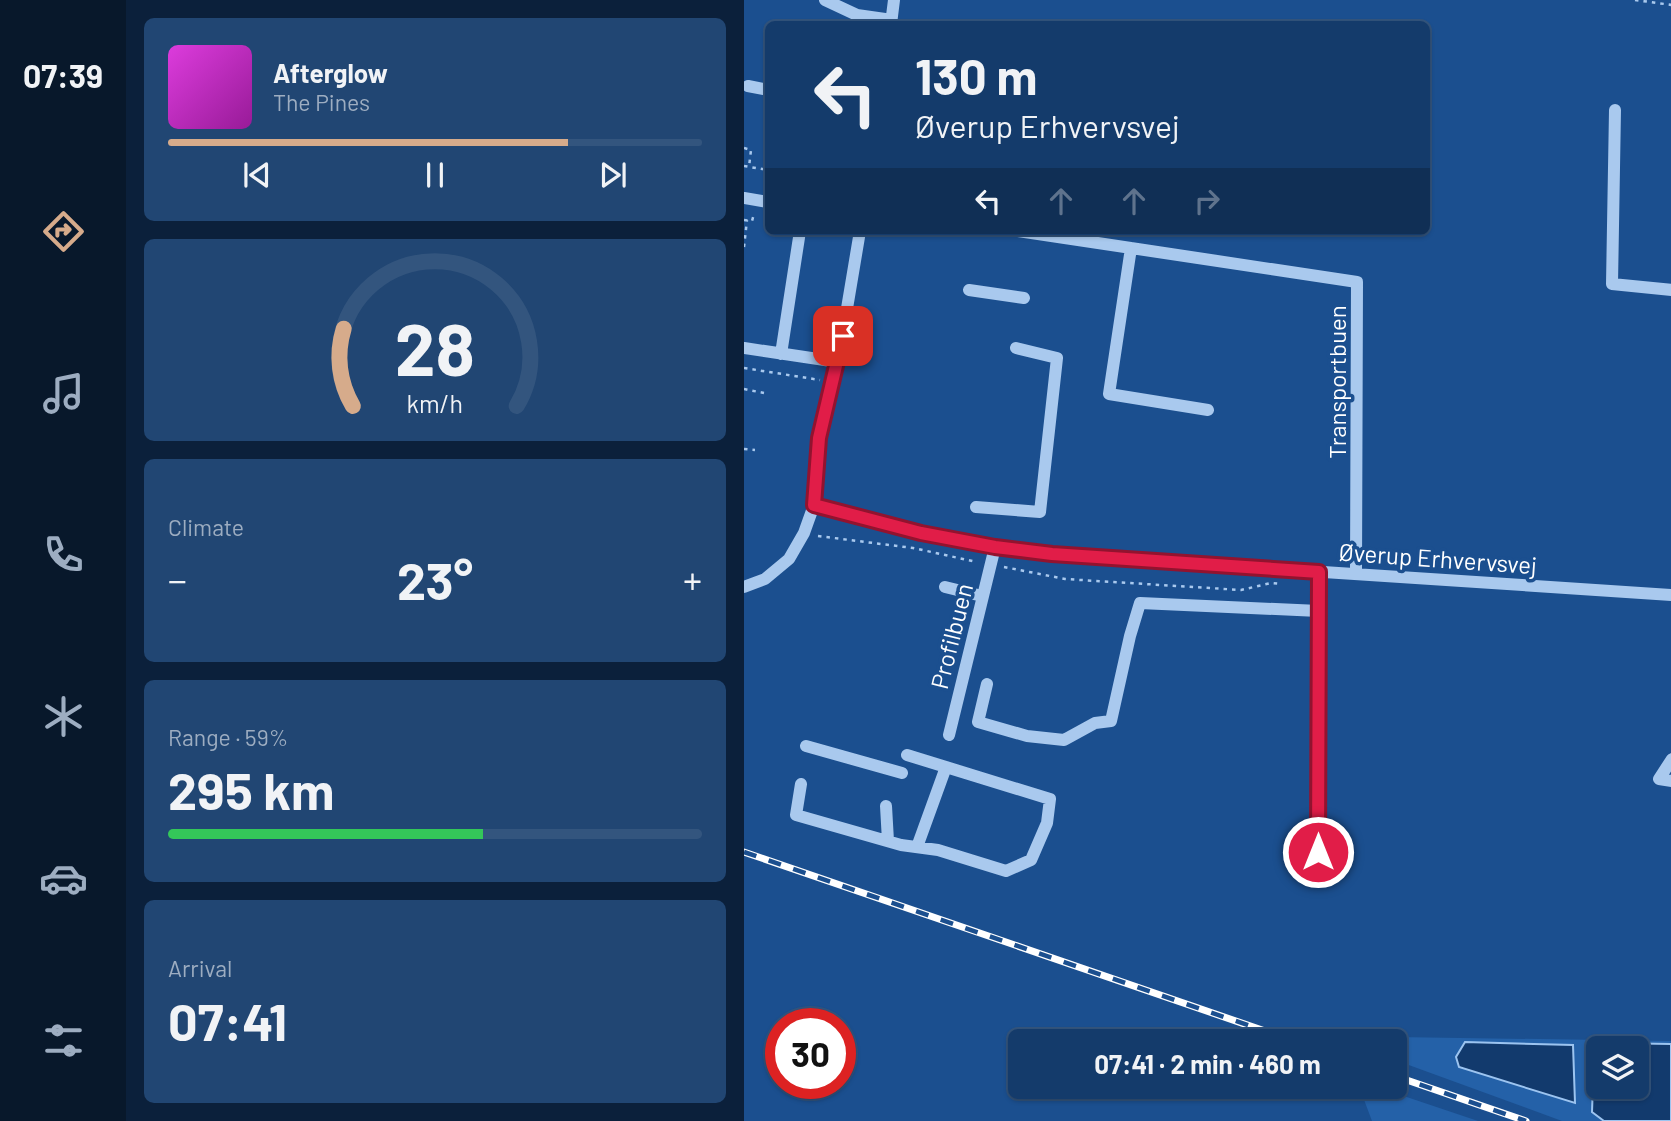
<!DOCTYPE html>
<meta charset="utf-8">
<style>
body{margin:0;font-family:Barlow,sans-serif;background:#214673;color:#f1f3f6;height:100vh;display:flex;flex-direction:column;font-size:26px;white-space:nowrap}
*{box-sizing:border-box;margin:0}
p{font-size:23px;color:#9dadc1}
.icon{flex:none;width:38px;height:38px;fill:none;stroke:currentColor;stroke-width:2;stroke-linecap:round;stroke-linejoin:round}
.map{position:relative;flex:1;overflow:hidden}
.drawer{display:flex;flex-direction:column;gap:18px;padding:18px;background:#0b203b;width:618px}
.drawer>*{flex:none}
.guide{position:absolute;left:21px;top:21px;width:665px;height:214px;border-radius:10px;box-shadow:0 2px 5px #0004,0 0 0 2px #33557e;background:#143b6b;color:#f1f3f6;overflow:hidden}
.buttons{position:absolute;left:842px;top:1036px;display:grid;gap:14px}
.buttons a{display:grid;place-items:center;width:63px;height:63px;border-radius:10px;background:#143b6b;box-shadow:0 2px 5px #0004,0 0 0 2px #33557e;font-size:35px}
.speed{position:absolute;left:21px;top:1008px;display:flex;gap:14px;font-size:35px;font-weight:700;text-align:center}
.speed>*{display:grid;place-content:center;width:91px;height:91px;border-radius:50%;background:#143b6b;box-shadow:0 2px 5px #0004,0 0 0 2px #33557e;line-height:1}
.speed .limit{border:10px solid #d22;background:#fff;color:#111}
.pin{position:absolute;display:grid;place-items:center;width:60px;height:60px;color:#fff;margin:-30px;border-radius:14px;box-shadow:0 4px 10px #0006}
.me{position:absolute;width:77px;margin:-38px;rotate:0deg;stroke-linejoin:round;filter:drop-shadow(0 0 5px #0008)}
.turn{display:flex;align-items:center;gap:24px;height:147px;padding:0 35px;font-size:32px}
.turn .icon{width:91px;height:91px;stroke-width:2.5}
.turn b{display:block;font-size:49px;line-height:60px}
.lanes{display:flex;align-items:center;height:66px;padding:0 35px;background:#0003;justify-content:center;gap:35px;direction:ltr}
.lanes .off{opacity:.35}
.big{font-size:52px;font-weight:700;line-height:1.1}
.drawer .widget{flex:1;display:flex;flex-direction:column;justify-content:center;gap:10px;min-width:0;padding:0 24px;border-radius:10px;background:#214673}
.drawer .dial{align-items:center;gap:0}
.dial svg{height:182px;overflow:visible;fill:none;stroke:#33557e;stroke-width:7;stroke-linecap:round;text-anchor:middle}
.dial text{fill:#f1f3f6;stroke:none}
.song{display:flex;align-items:center;gap:21px}
.cover{width:84px;height:84px;border-radius:10px;background:linear-gradient(135deg,hsl(300 70% 55%),hsl(300 70% 35%))}
.played{height:7px;border-radius:4px;background:linear-gradient(90deg,#d6ab8b 75%,#33557e 75%)}
.keys{display:flex;justify-content:space-around;direction:ltr}
.heat{display:flex;justify-content:space-between;align-items:center;font-size:38px;direction:ltr}
.charge{height:10px;border-radius:5px;background:linear-gradient(90deg,#34c759 59%,#33557e 0)}
.trip{position:absolute;left:264px;top:1029px;width:399px;height:70px;border-radius:10px;background:#143b6b;box-shadow:0 2px 5px #0004,0 0 0 2px #33557e;font-weight:700;line-height:70px;text-align:center}
main{display:flex;flex:1;min-height:0}
.tabs{display:flex;flex-direction:column;width:126px;justify-content:space-around;align-items:center;background:#08182b;color:#9dadc1}
.tabs .icon{width:49px;height:49px}
.tabs .active{color:#d6ab8b}
.tabs b{font-size:32px;color:#f1f3f6}
.map>svg:first-child{display:block}
</style>
<main>
<nav class="tabs">
<b>07:39</b>
<svg class="icon active" aria-label="directions" viewBox="0 0 24 24"><path d="M12 3l9 9-9 9-9-9zM9 14v-3h6M13 9l2 2-2 2"/></svg>
<svg class="icon" aria-label="music" viewBox="0 0 24 24"><path d="M9 18V5l10-2v13"/><circle cx="6" cy="18" r="3"/><circle cx="16" cy="16" r="3"/></svg>
<svg class="icon" aria-label="phone" viewBox="0 0 24 24"><path d="M5 4h4l2 5-3 2q2 4 5 5l2-3 5 2v4C11 20 4 13 5 4z"/></svg>
<svg class="icon" aria-label="climate" viewBox="0 0 24 24"><path d="M12 3v18M4 7l16 10M4 17L20 7"/></svg>
<svg class="icon" aria-label="car" viewBox="0 0 24 24"><path d="M5 17H2v-5l4-1 3-4h7l3 4 3 1v5h-3M9 17h6M6 11h13"/><circle cx="7" cy="17" r="2"/><circle cx="17" cy="17" r="2"/></svg>
<svg class="icon" aria-label="filters" viewBox="0 0 24 24"><path d="M4 7h16M4 17h16"/><circle cx="9" cy="7" r="2"/><circle cx="15" cy="17" r="2"/></svg>
</nav>
<section class="drawer">
<div class="widget">
<div class="song"><i class="cover"></i><div><b>Afterglow</b><p>The Pines</p></div></div>
<div class="played"></div>
<div class="keys"><svg class="icon" aria-label="previous" viewBox="0 0 24 24"><path d="M18 5L8 12l10 7zM5 5v14"/></svg><svg class="icon" aria-label="pause" viewBox="0 0 24 24"><path d="M8 5v14M16 5v14"/></svg><svg class="icon" aria-label="next" viewBox="0 0 24 24"><path d="M6 5l10 7-10 7zM19 5v14"/></svg></div>
</div>
<div class="widget dial"><svg viewBox="0 0 100 80">
<path d="M14 69A42 42 0 1 1 86 69"/>
<path d="M14 69A42 42 0 0 1 10 35" stroke="#d6ab8b"/>
<text x="50" y="56" font-size="32" font-weight="700">28</text>
<text x="50" y="72" font-size="11">km/h</text>
</svg></div>
<div class="widget"><p>Climate</p>
<div class="heat"><a>−</a><b class="big">23°</b><a>+</a></div>
</div>
<div class="widget"><p>Range · 59%</p><b class="big">295 km</b><div class="charge"></div></div>
<div class="widget"><p>Arrival</p><b class="big">07:41</b></div>
</section>
<div class="map">
<svg width="928" height="1121" viewBox="0 0 928 1121">
<rect width="100%" height="100%" fill="#1b4f8f"/>
<path fill="#2461a8" d="M 585,1036 L 927,1041 L 928,1044 L 867,1043 L 860,1048 L 854,1048 L 854,1053 L 850,1055 L 858,1120 L 860,1121 L 818,1121 L 651,1060 L 651,1041 L 598,1041 Z
M 606,1087 L 633,1087 L 734,1121 L 628,1121 L 619,1097 Z"/>
<path fill="#123a6d" stroke="#9cc4f0" stroke-width="2" d="M 721,1042 L 829,1045 L 831,1103 L 715,1067 L 712,1057 Z
M 867,1043 L 927,1044 L 927,1121 L 860,1121 L 848,1112 L 850,1055 L 854,1053 L 854,1087 L 892,1087 L 892,1048 L 860,1048 Z"/>
<g fill="none" stroke-linecap="round" stroke-linejoin="round">
<path stroke="#a9c9ee" stroke-width="2.5" stroke-dasharray="3.5 5" stroke-linecap="butt" d="M 891,0 L 928,5
M 0,148 L 7,150 L 5,167
M 0,166 L 24,170
M 0,220 L 8,221 L 10,214
M 0,247 L 3,220
M 0,368 L 76,380
M 0,389 L 20,393
M 0,449 L 11,450
M 74,536 L 169,548 L 233,562
M 260,567 L 321,579 L 497,590 L 527,583 L 538,584"/>
<path stroke="#a9c9ee" stroke-width="12" d="M 81,0 L 113,15 L 148,20
M 147,24 L 150,0
M 4,86 L 24,90
M 871,110 L 868,284 L 928,290
M 0,198 L 24,202
M 274,231 L 613,282 L 612,573
M 387,248 L 365,394 L 464,410
M 225,290 L 280,298
M 0,348 L 94,362
M 37,354 L 56,231
M 70,505 L 177,533 L 251,547 L 308,554 L 928,595
M 232,507 L 296,512 L 313,358 L 272,348
M 0,587 L 21,579 L 45,559 L 60,533 L 70,505 L 75,438 L 94,362 L 116,231
M 201,587 L 238,596
M 243,684 L 234,722 L 283,736 L 320,740 L 351,723 L 367,721 L 386,636 L 396,603 L 575,611
M 205,735 L 251,547
M 62,746 L 158,773
M 928,759 L 915,779 L 928,781
M 57,784 L 52,815 L 157,845 L 194,850 L 262,871 L 287,860 L 303,823 L 306,799 L 163,755
M 142,806 L 144,841
M 173,847 L 202,767
M 574,852 L 575,572"/>
<g stroke="#fff" stroke-width="7">
<path id="rail" d="M 0,852 L 550,1041
M 651,1076 L 782,1121"/>
</g>
<use href="#rail" stroke="#1b4f8f" stroke-width="4.5" stroke-dasharray="13" stroke-linecap="butt"/>
</g>
<g fill="none" stroke-linecap="round" stroke-linejoin="round">
<g stroke="#92132f" stroke-width="18">
<path id="route" d="M 99,336 L 75,438 L 70,505 L 177,533 L 251,547 L 308,554 L 575,572 L 574,852"/>
</g>
<use href="#route" stroke="#e11d48" stroke-width="12"/>
</g>
<g text-anchor="middle" dominant-baseline="central" stroke-width="7" stroke-linejoin="round" paint-order="stroke">
<g font-size="24" fill="#fff" stroke="#1b4f8f">
<text transform="translate(592 382) rotate(-90)">Transportbuen</text>
<text transform="translate(694 558) rotate(4)">Øverup Erhvervsvej</text>
<text transform="translate(207 636) rotate(-76)">Profilbuen</text>
</g>
</g>
</svg>
<div class="buttons">
<a><svg class="icon" aria-label="layers" viewBox="0 0 24 24"><path d="M12 4l9 5-9 5-9-5zM3 14l9 5 9-5"/></svg></a>
</div>
<div class="speed"><div class="limit">30</div></div>
<div class="pin" style="left:99px;top:336px;background:#d93025"><svg class="icon" aria-label="arrive" viewBox="0 0 24 24"><path d="M6 21V4h12l-3 4 3 4H6"/></svg></div>
<svg class="me" style="left:574px;top:852px" viewBox="-20 -20 40 40"><circle r="17" fill="#e11d48" stroke="#fff" stroke-width="3"/><path d="M0-11L8 9 0 5-8 9z" fill="#fff"/></svg>
<div class="trip">07:41 · 2 min · 460 m</div>
<div class="guide">
<div class="turn"><svg class="icon" aria-label="left" viewBox="0 0 24 24"><path d="M17 20v-9H6M10 6l-5 5 5 5"/></svg><div><b>130 m</b>Øverup Erhvervsvej</div></div>
<div class="lanes"><svg class="icon" aria-label="left" viewBox="0 0 24 24"><path d="M17 20v-9H6M10 6l-5 5 5 5"/></svg><svg class="icon off" aria-label="ahead" viewBox="0 0 24 24"><path d="M12 20V5M6 11l6-6 6 6"/></svg><svg class="icon off" aria-label="ahead" viewBox="0 0 24 24"><path d="M12 20V5M6 11l6-6 6 6"/></svg><svg class="icon off" aria-label="right" viewBox="0 0 24 24"><path d="M7 20v-9h11M14 6l5 5-5 5"/></svg></div>
</div>
</div>
</main>
